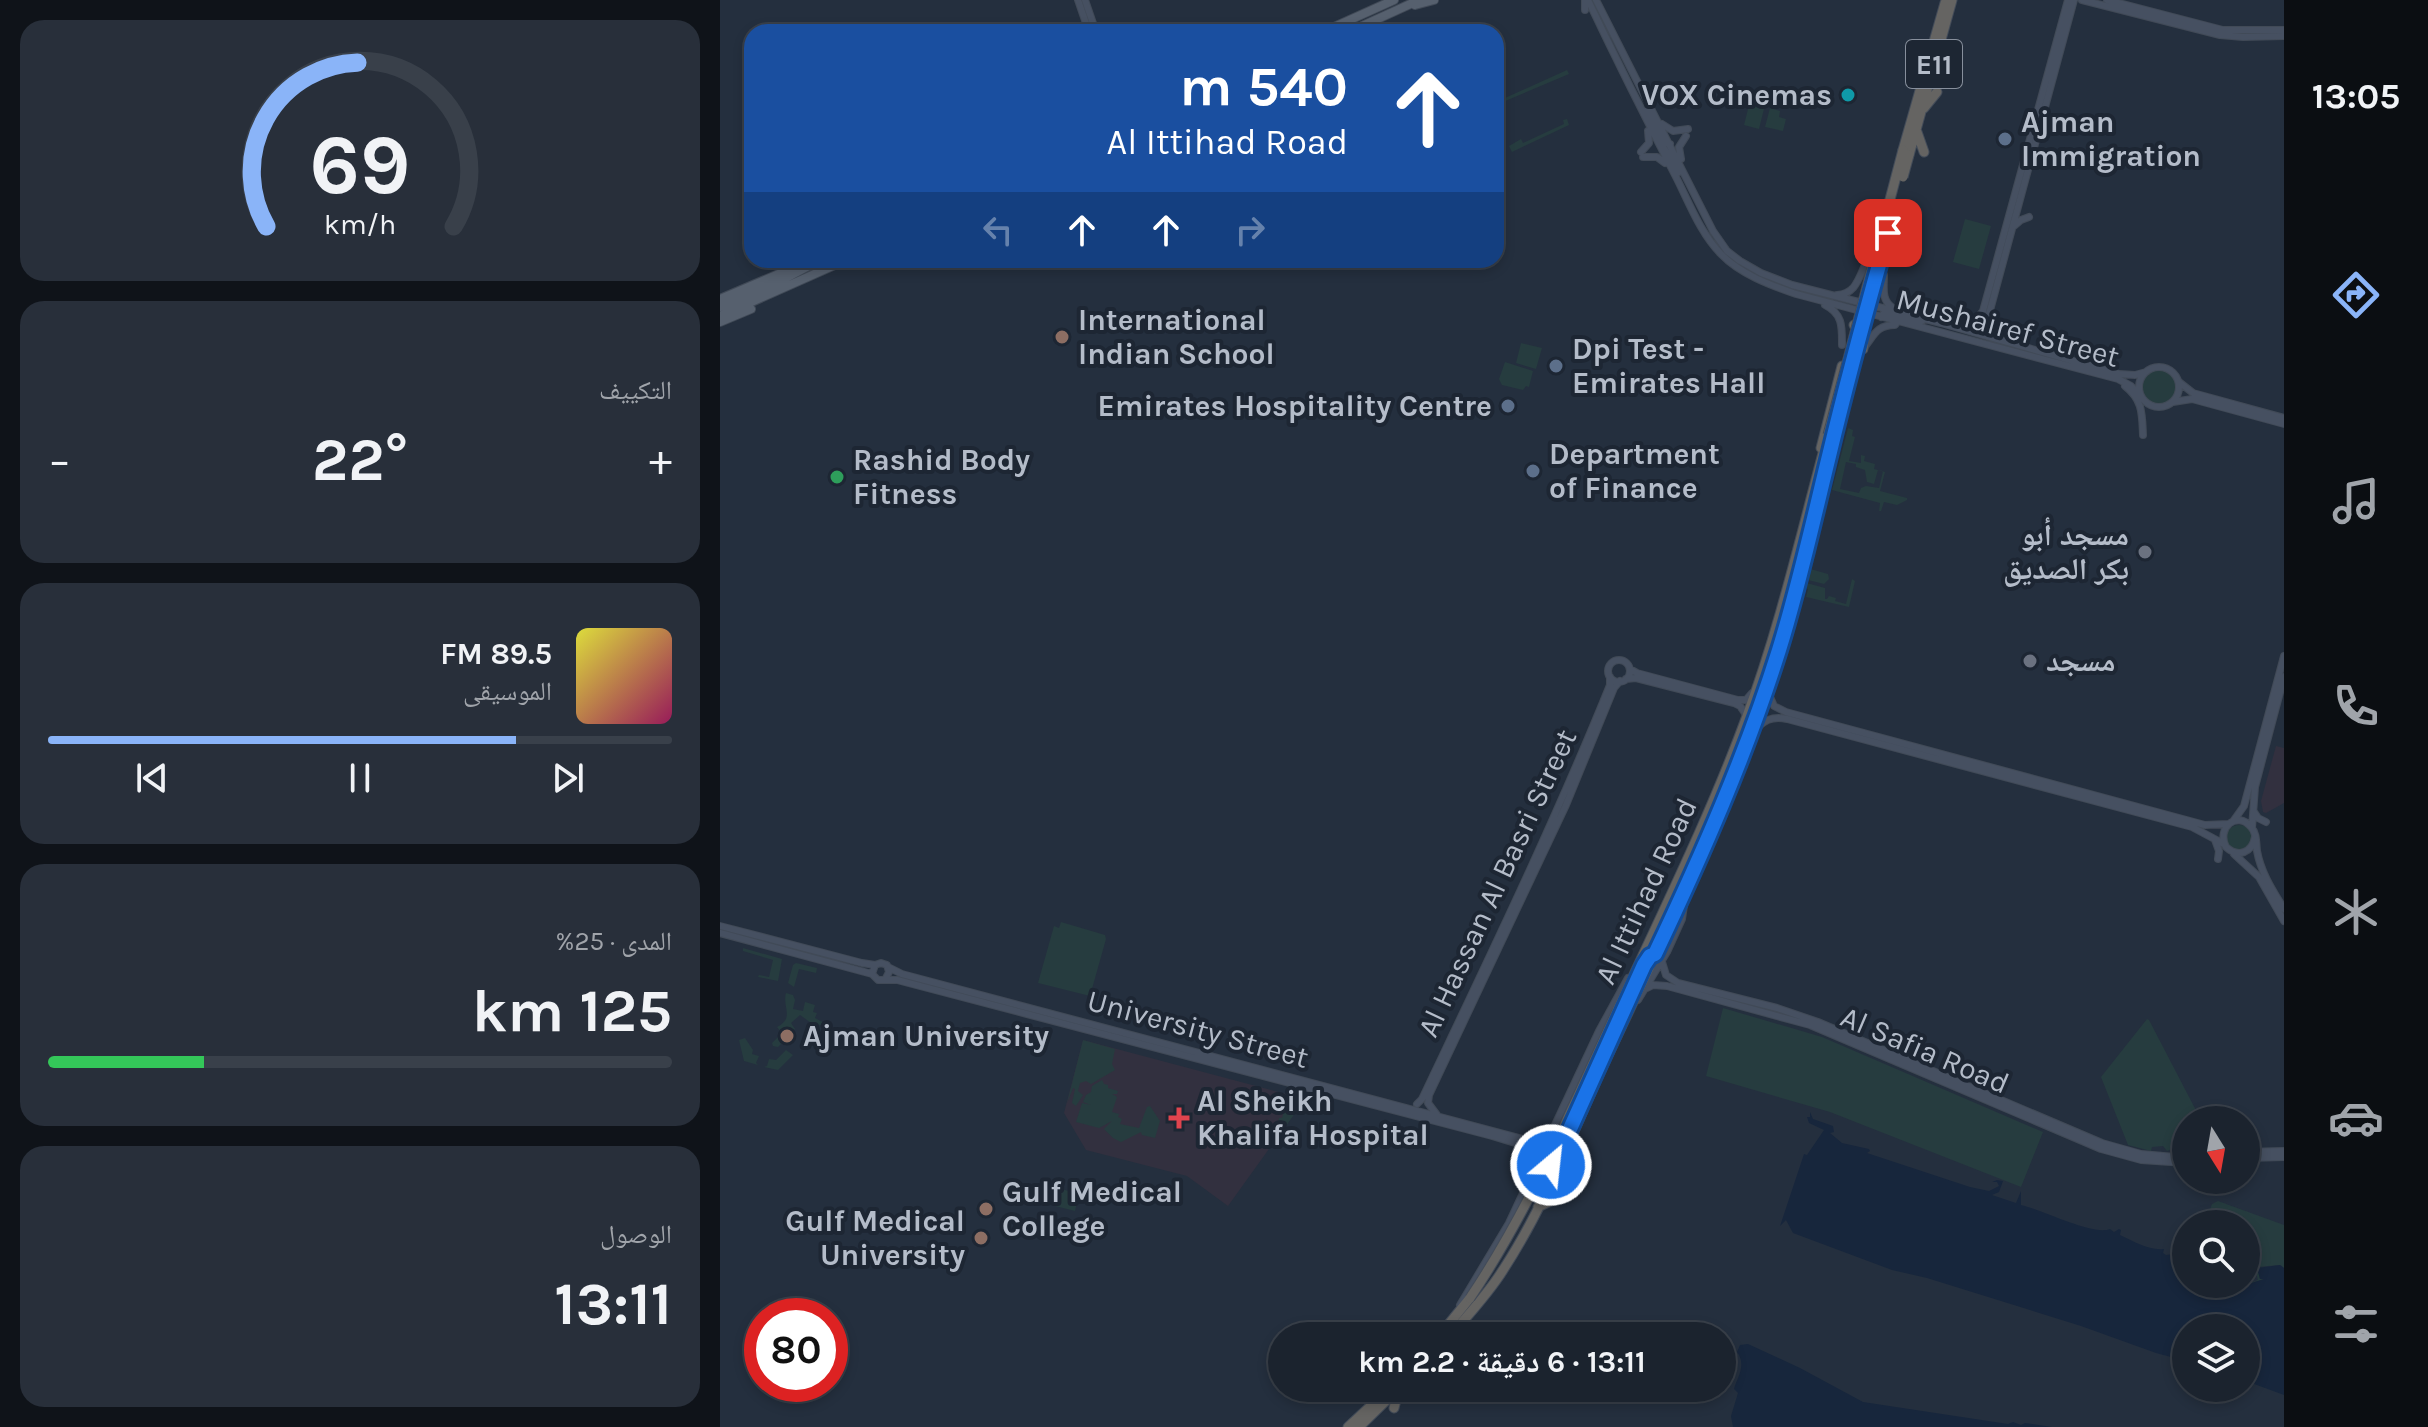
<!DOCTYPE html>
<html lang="ar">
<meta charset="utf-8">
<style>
body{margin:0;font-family:Karla,"Noto Naskh Arabic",sans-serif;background:#282f3a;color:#f1f3f6;direction:rtl;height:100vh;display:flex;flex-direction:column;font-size:30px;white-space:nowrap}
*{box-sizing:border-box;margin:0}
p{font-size:26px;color:#a0a4aa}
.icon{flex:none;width:44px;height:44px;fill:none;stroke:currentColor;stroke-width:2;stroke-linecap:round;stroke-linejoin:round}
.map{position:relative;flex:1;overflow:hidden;direction:ltr}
.side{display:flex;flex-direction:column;gap:20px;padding:20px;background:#0f1319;width:720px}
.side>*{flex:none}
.hud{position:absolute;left:24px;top:24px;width:760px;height:244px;border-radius:24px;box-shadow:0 4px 12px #0003,0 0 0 2px #39404a;direction:rtl;background:#1a4fa0;color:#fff;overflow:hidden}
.needle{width:52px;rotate:169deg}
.fabs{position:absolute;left:1452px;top:1106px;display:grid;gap:16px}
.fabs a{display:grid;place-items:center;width:88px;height:88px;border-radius:50%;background:#1b232e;box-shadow:0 4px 12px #0003,0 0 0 2px #39404a;font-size:40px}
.speed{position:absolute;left:24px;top:1298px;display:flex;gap:16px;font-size:40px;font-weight:700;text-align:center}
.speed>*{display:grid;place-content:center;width:104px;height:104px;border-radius:50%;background:#1b232e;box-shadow:0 4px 12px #0003,0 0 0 2px #39404a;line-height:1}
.speed .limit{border:12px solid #d22;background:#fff;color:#111}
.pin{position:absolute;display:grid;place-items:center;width:68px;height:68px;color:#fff;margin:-34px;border-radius:16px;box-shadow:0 4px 12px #0006}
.me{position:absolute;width:88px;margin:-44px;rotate:28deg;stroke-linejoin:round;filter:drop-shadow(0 0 6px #0008)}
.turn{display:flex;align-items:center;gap:28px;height:168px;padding:0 24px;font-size:36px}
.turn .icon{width:104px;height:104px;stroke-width:2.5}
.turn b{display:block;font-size:56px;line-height:68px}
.lanes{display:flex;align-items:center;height:76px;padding:0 24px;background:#0003;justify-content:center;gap:40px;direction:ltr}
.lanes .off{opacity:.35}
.big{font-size:60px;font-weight:700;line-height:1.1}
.side .tile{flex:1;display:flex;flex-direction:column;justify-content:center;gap:12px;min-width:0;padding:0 28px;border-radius:24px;background:#282f3a}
.side .dial{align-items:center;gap:0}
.dial svg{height:208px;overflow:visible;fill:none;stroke:#39404a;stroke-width:7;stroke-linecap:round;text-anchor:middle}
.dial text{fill:#f1f3f6;stroke:none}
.song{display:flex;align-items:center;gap:24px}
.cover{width:96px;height:96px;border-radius:12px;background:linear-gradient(135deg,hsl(60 70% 55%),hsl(330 70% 35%))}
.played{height:8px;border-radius:4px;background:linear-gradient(90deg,#8ab4f8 75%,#39404a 75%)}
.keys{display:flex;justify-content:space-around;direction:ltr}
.heat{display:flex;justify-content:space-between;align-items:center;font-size:44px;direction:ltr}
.charge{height:12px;border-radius:6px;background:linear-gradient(90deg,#34c759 25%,#39404a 0)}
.trip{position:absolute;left:548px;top:1322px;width:468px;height:80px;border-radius:40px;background:#1b232e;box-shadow:0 4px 12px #0003,0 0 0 2px #39404a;font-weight:700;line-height:80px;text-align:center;direction:rtl}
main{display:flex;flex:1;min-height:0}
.tab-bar{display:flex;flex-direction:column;width:144px;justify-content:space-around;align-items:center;background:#0b0e12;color:#a0a4aa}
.tab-bar .icon{width:56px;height:56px}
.tab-bar .active{color:#8ab4f8}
.tab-bar b{font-size:36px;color:#f1f3f6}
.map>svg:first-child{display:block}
</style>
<main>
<nav class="tab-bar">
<b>13:05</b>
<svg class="icon active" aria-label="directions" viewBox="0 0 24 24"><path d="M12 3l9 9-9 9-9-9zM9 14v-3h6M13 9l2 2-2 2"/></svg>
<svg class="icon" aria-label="music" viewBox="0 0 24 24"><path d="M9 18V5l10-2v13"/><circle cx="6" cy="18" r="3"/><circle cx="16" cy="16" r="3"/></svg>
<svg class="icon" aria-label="phone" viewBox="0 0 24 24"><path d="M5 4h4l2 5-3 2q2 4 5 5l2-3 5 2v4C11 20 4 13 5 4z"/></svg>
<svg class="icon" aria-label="climate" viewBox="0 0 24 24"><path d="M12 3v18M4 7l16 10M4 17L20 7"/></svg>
<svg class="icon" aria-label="car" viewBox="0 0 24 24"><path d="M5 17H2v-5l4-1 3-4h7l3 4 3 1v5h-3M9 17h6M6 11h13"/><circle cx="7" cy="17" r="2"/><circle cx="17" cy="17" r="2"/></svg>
<svg class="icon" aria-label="filters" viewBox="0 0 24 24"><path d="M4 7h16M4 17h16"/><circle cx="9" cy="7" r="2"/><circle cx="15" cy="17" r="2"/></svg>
</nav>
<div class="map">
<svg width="1564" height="1427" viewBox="0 0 1564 1427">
<rect width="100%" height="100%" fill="#242f3e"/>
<path fill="#32303f" d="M 1556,746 L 1564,748 L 1564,803 L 1546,813 L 1543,812 L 1541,801 Z
M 363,1040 L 585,1099 L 508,1206 L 467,1176 L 366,1150 L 344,1113 Z"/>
<path fill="#263c3f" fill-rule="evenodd" d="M 847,70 L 849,74 L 776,105 L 776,102 Z
M 1030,101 L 1045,105 L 1039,129 L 1024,125 Z
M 1050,108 L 1060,111 L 1059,117 L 1066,119 L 1063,131 L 1045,127 Z
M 847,119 L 849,125 L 792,152 L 789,146 L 801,139 L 803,143 L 844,124 L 843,120 Z
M 1245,219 L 1271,226 L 1259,269 L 1233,262 Z
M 801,343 L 822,348 L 816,369 L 796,363 Z
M 785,362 L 813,371 L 809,387 L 806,386 L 803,390 L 782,385 L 779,379 Z
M1421 388a18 18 0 1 1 36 0a18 18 0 1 1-36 0Z
M 1128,428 L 1133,430 L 1132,436 L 1135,437 L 1129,461 L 1141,463 L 1141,455 L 1145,456 L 1144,461 L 1155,464 L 1154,469 L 1165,472 L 1160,491 L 1187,498 L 1187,500 L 1177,505 L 1164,502 L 1161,511 L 1159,511 L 1160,503 L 1112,490 ZM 1126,462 L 1136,464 L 1136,467 L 1145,470 L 1147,482 L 1154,484 L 1158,470 L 1163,471 L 1159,488 L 1146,486 L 1141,488 L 1139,493 L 1120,489 Z
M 1087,568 L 1108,574 L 1109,579 L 1104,584 L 1084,579 Z
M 1132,579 L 1135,581 L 1129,607 L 1086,597 L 1088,589 L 1084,587 L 1082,594 L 1079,594 L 1083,582 L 1105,588 L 1105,599 L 1107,599 L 1109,596 L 1116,598 L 1115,601 L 1126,604 Z
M1506 838a13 13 0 1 1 26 0a13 13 0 1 1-26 0Z
M 341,922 L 385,935 L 386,939 L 370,996 L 318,983 L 334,926 L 339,928 Z
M 23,948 L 62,959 L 58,981 L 38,977 L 39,975 L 49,977 L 53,960 L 23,951 Z
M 76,963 L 97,968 L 96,973 L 79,969 L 74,987 L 68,983 L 73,965 Z
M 66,993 L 73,995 L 75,1000 L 73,1009 L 83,1011 L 85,1002 L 95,1005 L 93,1012 L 97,1013 L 95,1018 L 108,1025 L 107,1028 L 95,1023 L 94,1025 L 80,1015 L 71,1023 L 75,1029 L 69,1036 L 63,1036 L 59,1040 L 61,1044 L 58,1047 L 53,1046 L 52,1043 L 62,1033 L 57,1027 C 75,1018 62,1007 66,993 Z
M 1003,1008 L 1102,1037 L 1323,1132 L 1301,1187 L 1110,1112 L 986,1076 Z
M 1427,1019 L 1429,1020 L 1481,1120 L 1466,1120 L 1466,1144 L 1447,1151 L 1443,1146 L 1432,1147 L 1431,1151 L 1408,1145 L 1381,1077 Z
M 25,1038 L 33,1050 L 32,1054 L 39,1056 L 36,1063 L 38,1065 L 24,1061 L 19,1040 Z
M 363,1040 L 395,1049 L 392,1064 L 395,1070 L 371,1084 L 366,1081 L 360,1083 L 358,1091 L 363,1095 L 356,1106 L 352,1103 L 355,1089 L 353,1088 L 347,1103 Z
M 66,1050 L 73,1055 L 58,1070 L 44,1067 L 47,1066 L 49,1059 L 56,1060 Z
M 382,1080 L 384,1084 L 388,1085 L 388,1088 L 398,1091 L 397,1094 L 392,1094 L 397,1097 L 392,1112 L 399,1114 L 398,1117 L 402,1119 L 400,1124 L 419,1128 L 427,1107 L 430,1106 L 440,1121 L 435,1138 L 422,1135 L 421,1132 L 401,1142 L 393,1138 L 384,1129 L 392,1121 L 379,1128 L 356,1122 L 362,1103 L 371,1105 L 363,1102 L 366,1095 L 371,1092 L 372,1086 Z
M 569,1094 L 585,1099 L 561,1133 L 556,1133 L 559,1118 L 562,1118 Z
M 335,1187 L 359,1194 L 355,1211 L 331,1205 Z
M 1498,1201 L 1564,1225 L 1564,1268 L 1560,1265 L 1537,1267 L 1540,1279 L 1544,1279 L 1519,1287 L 1538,1280 L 1535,1269 L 1526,1271 L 1526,1224 L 1485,1224 L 1492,1204 Z"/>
<path fill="#17263c" d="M 1090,1112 L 1093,1119 L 1113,1126 L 1114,1132 L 1110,1133 L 1122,1143 L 1149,1149 L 1150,1151 L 1147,1153 L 1250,1187 L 1269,1191 L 1279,1186 L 1277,1182 L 1272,1182 L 1277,1180 L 1283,1181 L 1279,1192 L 1272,1195 L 1296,1203 L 1301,1191 L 1301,1205 C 1323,1210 1373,1236 1390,1229 L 1394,1232 L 1399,1229 L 1401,1230 L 1400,1235 C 1413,1241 1430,1251 1444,1249 L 1443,1253 L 1446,1255 L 1453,1254 L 1453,1246 L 1457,1254 L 1466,1257 L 1466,1284 L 1524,1284 L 1519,1287 L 1544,1279 L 1540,1279 L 1537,1268 L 1560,1265 L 1564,1268 L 1564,1395 L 1526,1381 L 1526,1328 L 1466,1328 L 1466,1361 L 1436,1353 L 1361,1326 L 1207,1278 L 1172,1270 L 1073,1233 L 1066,1220 L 1060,1226 L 1084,1154 L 1087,1155 L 1104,1130 L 1089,1123 L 1087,1117 L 1090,1117 Z
M 1028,1344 L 1080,1368 L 1143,1402 L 1288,1424 L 1293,1422 L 1301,1425 L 1305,1423 L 1332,1427 L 1013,1427 L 1011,1416 L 1018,1393 L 1014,1389 C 1017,1378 1027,1365 1017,1352 L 1020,1345 Z"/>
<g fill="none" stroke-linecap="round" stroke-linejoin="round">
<g stroke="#414a57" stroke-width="8">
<path id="secondary" d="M 358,0 L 369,32
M 365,0 L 376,32
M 865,0 L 865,10
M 868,0 C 896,59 925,117 955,175 C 969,202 980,233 1001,254 C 1020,274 1050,285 1076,294 L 1398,379 L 1411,386 L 1421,396
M 876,0 L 993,231 L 1007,251 L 1020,261 L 1041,273 L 1072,285 L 1221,323 L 1399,374 L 1415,375 L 1426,372
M 1362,0 L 1500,35 L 1523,37 L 1564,36
M 1387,0 L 1503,30 L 1564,30
M 926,111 L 943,142 L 950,144
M 942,124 L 953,131 L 968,129
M 942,145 L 959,172
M 921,152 L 929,143 L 928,131
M 923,157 L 937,157 L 945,163
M 961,159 L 959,147 L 966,136
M 1294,226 L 1301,220 L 1309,217
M 1164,275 C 1164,288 1161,300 1173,308
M 1117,295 C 1135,294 1138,280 1145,265
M 1105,305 C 1123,314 1122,327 1122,345
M 1161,317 L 1164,313 L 1202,321
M 1240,328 L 1254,322 L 1263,311 L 1348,0
M 1276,337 L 1269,327 L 1269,314 L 1354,0
M 1143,349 C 1154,336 1156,325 1175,325 L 1177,322
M1419 387a20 20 0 1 1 40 0a20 20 0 1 1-40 0Z
M 1459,382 L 1473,393 L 1564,418
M 1405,386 C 1423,400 1422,414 1423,435
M 1453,402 L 1472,399 L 1564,424
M888 671a11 11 0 1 1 22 0a11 11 0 1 1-22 0Z
M 910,669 L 917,673 L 1018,700 L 1026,700 L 1032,693
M 906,679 L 916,678 L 1014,703 L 1020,706 L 1027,716
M 1047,690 L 1054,706 L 1066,712 L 1485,825 L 1508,824
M 1034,732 C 1043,720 1052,716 1067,719 L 1472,827 L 1504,844
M 1534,812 L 1538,818 L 1546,822
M 1514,820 L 1524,806 L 1564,656
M 1532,828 L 1535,787 L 1564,677
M 1535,837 C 1532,853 1518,858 1506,847 C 1496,828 1517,810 1531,827 C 1537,833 1536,843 1537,851 C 1541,873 1553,891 1564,909
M 1495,840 L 1499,851 L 1498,859
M 1514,854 L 1539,877 L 1564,921
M 0,926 L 142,963 L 155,965
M 0,933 L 152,974
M 942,962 L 946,975 L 958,983 L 1057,1008 L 1098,1022 L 1382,1143 L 1421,1154 L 1466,1158
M 168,967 L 182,974 L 825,1145
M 166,978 L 169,972 L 167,965 L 161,963 L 155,965 L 152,974 L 158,980 L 177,980 L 772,1136 L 822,1151
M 925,989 L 933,985 L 947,986 L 1090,1025 L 1381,1149 L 1421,1160 L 1466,1163
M 918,1000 L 947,952 L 962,919 L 965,899
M 697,1104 L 702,1099 C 767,962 833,826 890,685 L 890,677
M 717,1115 L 708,1103 L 709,1095 L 846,805 L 894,688 L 900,681
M 1526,1152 L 1564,1151
M 1526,1158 L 1564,1157
M 740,1305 L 789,1223 L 879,1031 L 908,978"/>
</g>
<g stroke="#414a57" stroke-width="10">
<path id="primary" d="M 695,5 L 714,0
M 585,32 L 606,29
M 603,32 L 674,0
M 629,32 L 699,0
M 0,299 L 75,267
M 0,307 L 51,286 L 100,260
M 0,316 L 126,260
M 0,322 L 31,309"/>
</g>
<g stroke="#434c59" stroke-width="11">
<path id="trunk" d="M 1204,108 L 1217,92
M 1197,132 L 1204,152
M 1183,150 L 1225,3
M 1189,155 L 1232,0
M 1134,325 L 1141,323 L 1145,328 L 1143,349
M 1101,448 L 1122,366
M 897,1011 C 942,913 990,817 1027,716 C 1060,627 1081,534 1106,442
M 822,1151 C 836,1155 843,1144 848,1132
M 819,1193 C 825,1178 840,1158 825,1145
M 818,1207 L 833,1200
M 719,1336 L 750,1298
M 730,1336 C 748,1315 768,1294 783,1270 C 825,1206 852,1133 884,1064 C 942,940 1003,817 1047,687 C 1075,604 1092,519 1114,435
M 674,1408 L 676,1400 L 683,1391
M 628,1427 L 670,1388
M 639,1427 L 679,1388"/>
</g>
<use href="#secondary" stroke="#465061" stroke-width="6"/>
<use href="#primary" stroke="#56606e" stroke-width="8"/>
<use href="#trunk" stroke="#656462" stroke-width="9"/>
<g stroke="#434c59" stroke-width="11" stroke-linecap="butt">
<path id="trunk-bridge" d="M 1183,177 L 1189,155
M 1108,435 L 1183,150
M 750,1298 C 810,1209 852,1108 897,1011"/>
</g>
<use href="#trunk-bridge" stroke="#656462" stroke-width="9"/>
</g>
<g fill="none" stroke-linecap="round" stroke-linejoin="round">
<g stroke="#114b97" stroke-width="20">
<path id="route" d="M 831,1165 L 832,1152 L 836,1150 L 845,1140 L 924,965 L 930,956 L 935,954 C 982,855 1026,755 1059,650 C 1079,586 1093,521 1109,456 C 1127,381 1147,307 1168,233"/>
</g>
<use href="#route" stroke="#1a73e8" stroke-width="14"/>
</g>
<circle fill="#0f9aa8" stroke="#1d2633" stroke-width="3" cx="1128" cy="95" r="8"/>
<g fill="#5c6f8a" stroke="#1d2633" stroke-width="3">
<circle cx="1285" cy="139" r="8"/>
<circle cx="836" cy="366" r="8"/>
<circle cx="788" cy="406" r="8"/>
<circle cx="813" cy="471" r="8"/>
</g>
<g fill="#8d6e63" stroke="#1d2633" stroke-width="3">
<circle cx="342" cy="337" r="8"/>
<circle cx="67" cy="1036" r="8"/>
<circle cx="266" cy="1209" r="8"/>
<circle cx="261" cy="1238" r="8"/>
</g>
<circle fill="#2e9e5b" stroke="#1d2633" stroke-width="3" cx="117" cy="477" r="8"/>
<g fill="#6b7280" stroke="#1d2633" stroke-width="3">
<circle cx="1425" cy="552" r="8"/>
<circle cx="1310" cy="661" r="8"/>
</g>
<path fill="#e0444e" stroke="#1d2633" stroke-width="3" d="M455 1106h8v8h8v8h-8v8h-8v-8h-8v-8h8z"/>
<g text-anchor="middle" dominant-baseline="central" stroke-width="8" stroke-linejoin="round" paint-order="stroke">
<rect fill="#1d2633" stroke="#878f9c" stroke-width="2" x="1186" y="40" width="56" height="48" rx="6"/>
<g font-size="28" font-weight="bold" fill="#b4bcc9">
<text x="1214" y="64">E11</text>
</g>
<g font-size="30" font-weight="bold" fill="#b4bcc9" stroke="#1d2633" text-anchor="start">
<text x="1112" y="95" text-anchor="end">VOX Cinemas</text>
<text x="1301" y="122">Ajman<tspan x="1301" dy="34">Immigration</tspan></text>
<text x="358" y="320">International<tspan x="358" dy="34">Indian School</tspan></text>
<text x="852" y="349">Dpi Test -<tspan x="852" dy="34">Emirates Hall</tspan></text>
<text x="772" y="406" text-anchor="end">Emirates Hospitality Centre</text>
<text x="829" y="454">Department<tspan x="829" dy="34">of Finance</tspan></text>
<text x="133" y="460">Rashid Body<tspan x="133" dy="34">Fitness</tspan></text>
<text x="1409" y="535" text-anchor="end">مسجد أبو<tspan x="1409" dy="34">بكر الصديق</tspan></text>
<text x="1326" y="661">مسجد</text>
<text x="83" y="1036">Ajman University</text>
<text x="477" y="1101">Al Sheikh<tspan x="477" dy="34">Khalifa Hospital</tspan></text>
<text x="282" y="1192">Gulf Medical<tspan x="282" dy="34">College</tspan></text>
<text x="245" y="1221" text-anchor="end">Gulf Medical<tspan x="245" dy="34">University</tspan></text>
</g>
<g font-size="30" fill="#b4bcc9" stroke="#1d2633">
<text transform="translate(1288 328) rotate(15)">Mushairef Street</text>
<text transform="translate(777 883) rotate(-65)">Al Hassan Al Basri Street</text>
<text transform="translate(926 891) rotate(-65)">Al Ittihad Road</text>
<text transform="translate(478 1029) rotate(15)">University Street</text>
<text transform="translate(1205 1050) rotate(23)">Al Safia Road</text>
</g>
</g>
</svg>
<div class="fabs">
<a><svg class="needle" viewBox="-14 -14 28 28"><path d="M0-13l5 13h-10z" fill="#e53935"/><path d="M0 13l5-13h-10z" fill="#a0a4aa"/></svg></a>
<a><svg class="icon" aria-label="search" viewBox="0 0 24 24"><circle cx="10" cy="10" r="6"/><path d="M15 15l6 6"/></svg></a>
<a><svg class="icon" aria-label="layers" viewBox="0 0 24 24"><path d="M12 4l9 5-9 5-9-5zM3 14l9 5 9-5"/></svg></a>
</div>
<div class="speed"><div class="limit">80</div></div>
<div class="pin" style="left:1168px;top:233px;background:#d93025"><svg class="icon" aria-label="arrive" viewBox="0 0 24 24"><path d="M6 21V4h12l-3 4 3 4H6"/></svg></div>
<svg class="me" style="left:831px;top:1165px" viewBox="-20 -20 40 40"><circle r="17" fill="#1a73e8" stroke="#fff" stroke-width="3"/><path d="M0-11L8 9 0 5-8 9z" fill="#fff"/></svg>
<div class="trip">13:11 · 6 دقيقة · 2.2 km</div>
<div class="hud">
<div class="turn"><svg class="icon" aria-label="ahead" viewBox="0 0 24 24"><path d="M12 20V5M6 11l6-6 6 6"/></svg><div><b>540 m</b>Al Ittihad Road</div></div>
<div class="lanes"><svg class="icon off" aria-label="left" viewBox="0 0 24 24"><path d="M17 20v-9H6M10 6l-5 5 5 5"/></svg><svg class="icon" aria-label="ahead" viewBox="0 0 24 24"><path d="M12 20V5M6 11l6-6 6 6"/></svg><svg class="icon" aria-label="ahead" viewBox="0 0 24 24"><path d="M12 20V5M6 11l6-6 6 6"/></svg><svg class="icon off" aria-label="right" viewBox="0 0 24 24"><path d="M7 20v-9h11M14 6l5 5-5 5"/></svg></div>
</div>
</div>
<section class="side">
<div class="tile dial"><svg viewBox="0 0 100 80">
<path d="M14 69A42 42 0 1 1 86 69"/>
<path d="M14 69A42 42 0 0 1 49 6" stroke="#8ab4f8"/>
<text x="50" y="56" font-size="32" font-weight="700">69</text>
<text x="50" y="72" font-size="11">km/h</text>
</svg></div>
<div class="tile"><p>التكييف</p>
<div class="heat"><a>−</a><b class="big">22°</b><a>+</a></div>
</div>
<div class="tile">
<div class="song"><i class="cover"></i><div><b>89.5 FM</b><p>الموسيقى</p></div></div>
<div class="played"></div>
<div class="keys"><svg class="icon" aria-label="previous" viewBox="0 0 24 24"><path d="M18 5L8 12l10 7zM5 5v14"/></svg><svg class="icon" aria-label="pause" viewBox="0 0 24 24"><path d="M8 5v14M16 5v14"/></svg><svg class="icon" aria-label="next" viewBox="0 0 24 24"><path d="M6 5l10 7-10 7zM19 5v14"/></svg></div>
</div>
<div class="tile"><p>المدى · 25%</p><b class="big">125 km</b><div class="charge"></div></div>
<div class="tile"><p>الوصول</p><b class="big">13:11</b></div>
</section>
</main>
